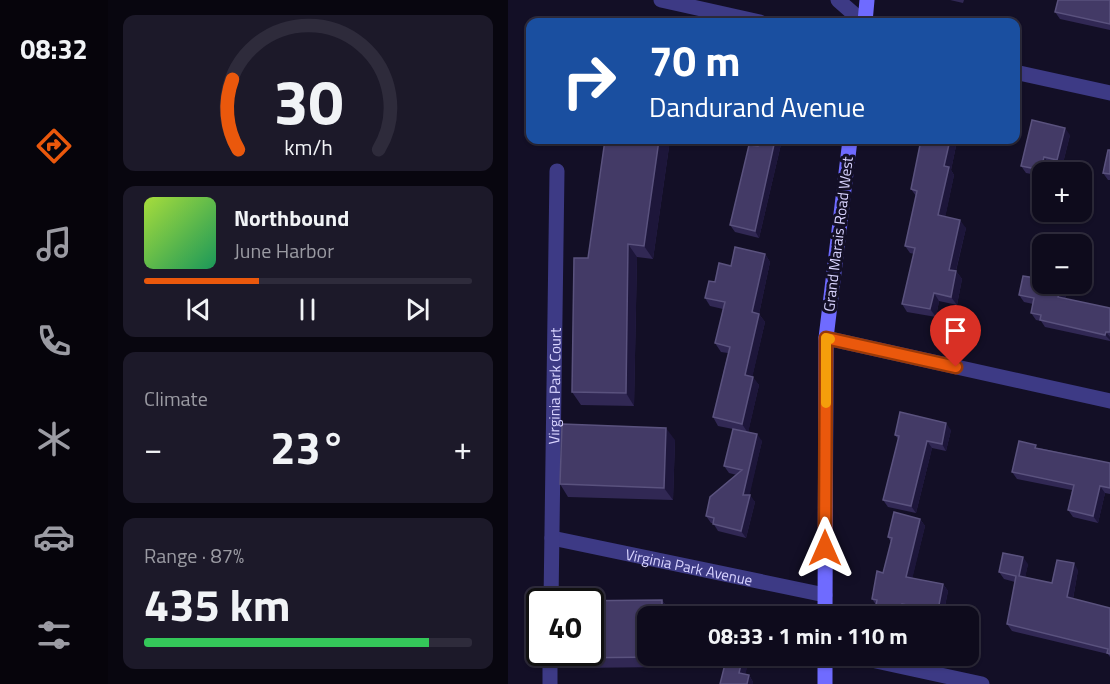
<!DOCTYPE html>
<meta charset="utf-8">
<style>
body{margin:0;font-family:"Titillium Web",sans-serif;background:#1c1929;color:#f1f3f6;height:100vh;display:flex;flex-direction:column;font-size:22px;white-space:nowrap}
*{box-sizing:border-box;margin:0}
p{font-size:20px;color:#9b9ba3}
.icon{flex:none;width:33px;height:33px;fill:none;stroke:currentColor;stroke-width:2;stroke-linecap:round;stroke-linejoin:round}
.map{position:relative;flex:1;overflow:hidden}
.panel{display:flex;flex-direction:column;gap:15px;padding:15px;background:#08060f;width:400px}
.panel>*{flex:none}
.top-card{position:absolute;left:18px;top:18px;width:494px;height:126px;border-radius:12px;box-shadow:0 2px 4px #0004,0 0 0 2px #2e2b3b;background:#1a4fa0;color:#fff;overflow:hidden}
.tools{position:absolute;left:524px;top:162px;display:grid;gap:12px}
.tools a{display:grid;place-items:center;width:60px;height:60px;border-radius:12px;background:#0e0b1c;box-shadow:0 2px 4px #0004,0 0 0 2px #2e2b3b;font-size:30px}
.speed{position:absolute;left:18px;top:588px;display:flex;gap:12px;font-size:30px;font-weight:700;text-align:center}
.speed>*{display:grid;place-content:center;width:78px;height:78px;border-radius:50%;background:#0e0b1c;box-shadow:0 2px 4px #0004,0 0 0 2px #2e2b3b;line-height:1}
.speed .limit{border:3px solid #111;border-radius:9px;background:#fff;color:#111}
.pin{position:absolute;display:grid;place-items:center;width:51px;height:51px;color:#fff;margin:-62px -26px;border-radius:50% 50% 50% 0;rotate:-45deg;box-shadow:0 0 6px #0007}
.pin .icon{rotate:45deg}
.me{position:absolute;width:66px;margin:-33px;rotate:0deg;stroke-linejoin:round;filter:drop-shadow(0 0 4px #0008)}
.turn{display:flex;align-items:center;gap:21px;height:126px;padding:0 24px;font-size:27px}
.turn .icon{width:78px;height:78px;stroke-width:2.5}
.turn b{display:block;font-size:42px;line-height:51px}
.big{font-size:45px;font-weight:700;line-height:1.1}
.panel .widget{flex:1;display:flex;flex-direction:column;justify-content:center;gap:9px;min-width:0;padding:0 21px;border-radius:12px;background:#1c1929}
.panel .dial{align-items:center;gap:0}
.dial svg{height:156px;overflow:visible;fill:none;stroke:#2e2b3b;stroke-width:7;stroke-linecap:round;text-anchor:middle}
.dial text{fill:#f1f3f6;stroke:none}
.song{display:flex;align-items:center;gap:18px}
.cover{width:72px;height:72px;border-radius:9px;background:linear-gradient(135deg,hsl(80 70% 55%),hsl(150 70% 35%))}
.played{height:6px;border-radius:3px;background:linear-gradient(90deg,#ea580c 35%,#2e2b3b 35%)}
.keys{display:flex;justify-content:space-around;direction:ltr}
.heat{display:flex;justify-content:space-between;align-items:center;font-size:33px;direction:ltr}
.charge{height:9px;border-radius:4px;background:linear-gradient(90deg,#34c759 87%,#2e2b3b 0)}
.trip{position:absolute;left:129px;top:606px;width:342px;height:60px;border-radius:12px;background:#0e0b1c;box-shadow:0 2px 4px #0004,0 0 0 2px #2e2b3b;font-weight:700;line-height:60px;text-align:center}
main{display:flex;flex:1;min-height:0}
.tabs{display:flex;flex-direction:column;width:108px;justify-content:space-around;align-items:center;background:#06040b;color:#9b9ba3}
.tabs .icon{width:42px;height:42px}
.tabs .on{color:#ea580c}
.tabs b{font-size:27px;color:#f1f3f6}
.map>svg:first-child{display:block}
</style>
<main>
<nav class="tabs">
<b>08:32</b>
<svg class="icon on" aria-label="directions" viewBox="0 0 24 24"><path d="M12 3l9 9-9 9-9-9zM9 14v-3h6M13 9l2 2-2 2"/></svg>
<svg class="icon" aria-label="music" viewBox="0 0 24 24"><path d="M9 18V5l10-2v13"/><circle cx="6" cy="18" r="3"/><circle cx="16" cy="16" r="3"/></svg>
<svg class="icon" aria-label="phone" viewBox="0 0 24 24"><path d="M5 4h4l2 5-3 2q2 4 5 5l2-3 5 2v4C11 20 4 13 5 4z"/></svg>
<svg class="icon" aria-label="climate" viewBox="0 0 24 24"><path d="M12 3v18M4 7l16 10M4 17L20 7"/></svg>
<svg class="icon" aria-label="car" viewBox="0 0 24 24"><path d="M5 17H2v-5l4-1 3-4h7l3 4 3 1v5h-3M9 17h6M6 11h13"/><circle cx="7" cy="17" r="2"/><circle cx="17" cy="17" r="2"/></svg>
<svg class="icon" aria-label="filters" viewBox="0 0 24 24"><path d="M4 7h16M4 17h16"/><circle cx="9" cy="7" r="2"/><circle cx="15" cy="17" r="2"/></svg>
</nav>
<section class="panel">
<div class="widget dial"><svg viewBox="0 0 100 80">
<path d="M14 69A42 42 0 1 1 86 69"/>
<path d="M14 69A42 42 0 0 1 11 33" stroke="#ea580c"/>
<text x="50" y="56" font-size="32" font-weight="700">30</text>
<text x="50" y="72" font-size="11">km/h</text>
</svg></div>
<div class="widget">
<div class="song"><i class="cover"></i><div><b>Northbound</b><p>June Harbor</p></div></div>
<div class="played"></div>
<div class="keys"><svg class="icon" aria-label="previous" viewBox="0 0 24 24"><path d="M18 5L8 12l10 7zM5 5v14"/></svg><svg class="icon" aria-label="pause" viewBox="0 0 24 24"><path d="M8 5v14M16 5v14"/></svg><svg class="icon" aria-label="next" viewBox="0 0 24 24"><path d="M6 5l10 7-10 7zM19 5v14"/></svg></div>
</div>
<div class="widget"><p>Climate</p>
<div class="heat"><a>−</a><b class="big">23°</b><a>+</a></div>
</div>
<div class="widget"><p>Range · 87%</p><b class="big">435 km</b><div class="charge"></div></div>
</section>
<div class="map">
<svg width="602" height="684" viewBox="0 0 602 684">
<rect width="100%" height="100%" fill="#130f26"/>
<g fill="none" stroke-linecap="round" stroke-linejoin="round">
<g stroke="#3d3a85" stroke-width="15">
<path d="M 153,0 L 252,22"/>
<path d="M 330,0 L 355,22"/>
<path d="M 507,72 L 602,93"/>
<path d="M 318,338 L 602,401"/>
<path id="s1" d="M 44,538 L 317,595"/>
<path id="s2" d="M 43,602 L 49,171"/>
<path d="M 345,656 L 474,684"/>
<path d="M 42,684 L 42,652"/>
</g>
<path stroke="#6f6bff" stroke-width="15" d="M 357,22 L 359,0
M 317,616 L 318,338 L 342,140
M 317,684 L 317,656"/>
</g>
<path fill="#312854" d="M 442,0 L 456,0 L 455,3 Z
M 602,0 L 602,30 L 552,19 L 547,12 Z
M 562,135 L 554,167 L 541,164 L 539,172 L 534,172 L 534,176 L 518,173 L 513,166 Z
M 97,140 L 162,140 L 145,259 L 129,257 L 126,406 L 73,405 L 64,392 L 80,258 Z
M 251,140 L 274,140 L 251,238 L 227,232 L 222,225 L 250,146 Z
M 413,140 L 468,140 L 467,145 L 449,141 L 443,170 L 446,175 L 437,217 L 458,228 L 448,271 L 454,279 L 449,305 L 431,301 L 428,317 L 399,312 L 394,304 L 406,254 L 402,253 L 397,246 L 408,196 L 403,189 Z
M 602,150 L 602,180 L 600,180 L 595,173 Z
M 257,254 L 262,262 L 251,314 L 257,322 L 244,377 L 251,385 L 240,432 L 254,441 L 241,495 L 247,502 L 238,538 L 210,531 L 205,523 L 203,523 L 198,516 L 229,475 L 221,473 L 216,466 L 225,429 L 210,426 L 205,417 L 220,353 L 213,352 L 207,343 L 215,309 L 202,306 L 197,298 L 207,282 L 223,266 Z
M 559,289 L 557,299 L 602,308 L 602,341 L 537,327 L 533,321 L 528,320 L 523,313 L 525,304 L 516,302 L 511,295 Z
M 443,430 L 438,451 L 424,448 L 408,513 L 380,507 L 375,500 L 390,439 L 387,435 Z
M 167,440 L 165,500 L 60,497 L 52,484 Z
M 531,448 L 602,463 L 602,494 L 597,493 L 590,523 L 565,517 L 560,510 L 564,490 L 509,479 L 504,472 Z
M 412,519 L 417,526 L 404,578 L 435,584 L 440,591 L 435,616 L 399,611 L 398,616 L 373,612 L 364,599 L 375,573 L 383,542 L 380,537 Z
M 520,564 L 517,577 L 544,583 L 570,570 L 565,599 L 602,608 L 602,657 L 600,654 L 504,631 L 499,624 L 507,582 L 496,579 L 491,572 Z
M 154,600 L 161,610 L 161,616 L 140,616 L 161,656 L 161,667 L 63,668 L 56,658 Z
M 212,656 L 242,656 L 237,674 L 241,675 L 245,682 L 245,684 L 212,684 L 218,661 L 215,660 Z"/>
<path fill="#1d163a" d="M 557,128 L 562,135 L 554,167 L 549,160 Z
M 151,140 L 162,140 L 145,259 L 136,246 Z
M 267,140 L 274,140 L 251,238 L 247,231 Z
M 442,140 L 448,140 L 449,141 L 443,170 L 446,175 L 436,223 L 430,215 L 436,166 Z
M 463,140 L 468,140 L 467,145 Z
M 536,157 L 541,164 L 539,172 L 534,172 L 533,170 Z
M 452,220 L 458,228 L 446,278 L 441,270 Z
M 120,244 L 129,257 L 126,406 L 118,393 Z
M 257,254 L 262,262 L 251,314 L 257,322 L 243,383 L 237,375 L 244,312 Z
M 448,271 L 454,279 L 449,305 L 443,297 Z
M 554,284 L 555,284 L 559,289 L 555,304 L 550,297 Z
M 426,293 L 431,301 L 428,317 L 422,309 Z
M 598,332 L 602,337 L 602,340 L 597,335 Z
M 245,377 L 251,385 L 240,433 L 234,424 Z
M 438,423 L 443,430 L 438,451 L 434,444 Z
M 158,428 L 167,440 L 165,500 L 156,488 Z
M 249,434 L 254,441 L 240,502 L 235,495 Z
M 419,441 L 424,448 L 408,513 L 403,506 Z
M 592,486 L 597,493 L 590,523 L 585,516 Z
M 242,495 L 247,502 L 238,538 L 233,531 Z
M 412,519 L 417,526 L 403,584 L 398,577 Z
M 515,557 L 520,564 L 516,583 L 511,576 Z
M 566,563 L 570,570 L 564,604 L 559,597 Z
M 435,584 L 440,591 L 435,616 L 430,610 Z
M 154,600 L 161,610 L 161,616 L 154,616 Z
M 394,604 L 399,611 L 398,616 L 393,610 Z
M 154,656 L 161,656 L 161,667 L 154,657 Z
M 235,656 L 242,656 L 236,680 L 231,673 Z
M 241,675 L 245,682 L 245,684 L 239,684 Z"/>
<path fill="#433a66" stroke="#5a527e" stroke-width="1.5" d="M 550,0 L 602,0 L 602,24 L 547,12 Z
M 524,120 L 557,128 L 549,160 L 536,157 L 533,170 L 513,166 Z
M 97,140 L 151,140 L 136,246 L 120,244 L 118,393 L 64,392 L 66,258 L 80,258 Z
M 251,140 L 267,140 L 247,231 L 222,225 L 241,145 L 250,146 Z
M 413,140 L 442,140 L 436,166 L 441,167 L 430,215 L 452,220 L 441,270 L 448,271 L 443,297 L 426,293 L 422,309 L 394,304 L 407,248 L 397,246 L 409,191 L 403,189 Z
M 600,150 L 602,150 L 602,174 L 595,173 Z
M 227,247 L 257,254 L 244,312 L 251,314 L 237,375 L 245,377 L 234,424 L 205,417 L 222,347 L 207,343 L 217,302 L 197,298 L 201,281 L 207,282 L 211,263 L 223,266 Z
M 515,276 L 534,279 L 534,284 L 554,284 L 550,297 L 602,308 L 602,332 L 598,332 L 597,335 L 532,320 L 533,315 L 523,313 L 526,298 L 511,295 Z
M 392,412 L 438,423 L 434,444 L 419,441 L 403,506 L 375,500 L 391,436 L 387,435 Z
M 54,424 L 158,428 L 156,488 L 52,484 Z
M 225,429 L 249,434 L 235,495 L 242,495 L 233,531 L 205,524 L 206,518 L 198,516 L 202,497 L 234,470 L 216,466 Z
M 511,441 L 528,445 L 527,448 L 602,463 L 602,488 L 592,486 L 585,516 L 560,510 L 566,485 L 504,472 Z
M 386,512 L 412,519 L 398,577 L 435,584 L 430,610 L 394,604 L 393,610 L 368,605 L 369,600 L 364,599 L 369,571 L 375,573 L 384,538 L 380,537 Z
M 495,553 L 515,557 L 511,576 L 544,583 L 549,560 L 566,563 L 559,597 L 602,608 L 602,654 L 599,653 L 600,649 L 499,624 L 508,576 L 491,572 Z
M 154,600 L 154,616 L 140,616 L 140,656 L 154,656 L 154,657 L 56,658 L 56,652 L 82,652 L 82,602 L 56,601 Z
M 219,656 L 235,656 L 231,673 L 241,675 L 239,684 L 212,684 Z"/>
<g fill="none" stroke-linecap="round" stroke-linejoin="round">
<g stroke="#983908" stroke-width="15">
<path id="route" d="M 317,548 L 318,338 L 448,367"/>
</g>
<use href="#route" stroke="#ea580c" stroke-width="10"/>
<path stroke="#f59e0b" stroke-width="10" d="M 318,403 L 318,338 L 322,339"/>
</g>
<g text-anchor="middle" dominant-baseline="central" stroke-width="6" stroke-linejoin="round" paint-order="stroke">
<g font-size="15" fill="#d9d4ff" stroke="#130f26">
<text transform="translate(330 234) rotate(-83)">Grand Marais Road West</text>
<text stroke="none"><textPath href="#s2" startOffset="216">Virginia Park Court</textPath></text>
<text stroke="none"><textPath href="#s1" startOffset="140">Virginia Park Avenue</textPath></text>
</g>
</g>
</svg>
<div class="tools">
<a>+</a>
<a>−</a>
</div>
<div class="speed"><div class="limit">40</div></div>
<div class="pin" style="left:448px;top:367px;background:#d93025"><svg class="icon" aria-label="arrive" viewBox="0 0 24 24"><path d="M6 21V4h12l-3 4 3 4H6"/></svg></div>
<svg class="me" style="left:317px;top:548px" viewBox="-20 -20 40 40"><path d="M0-17L14 15 0 8-14 15z" fill="#ea580c" stroke="#fff" stroke-width="4"/></svg>
<div class="trip">08:33 · 1 min · 110 m</div>
<div class="top-card">
<div class="turn"><svg class="icon" aria-label="right" viewBox="0 0 24 24"><path d="M7 20v-9h11M14 6l5 5-5 5"/></svg><div><b>70 m</b>Dandurand Avenue</div></div>
</div>
</div>
</main>
